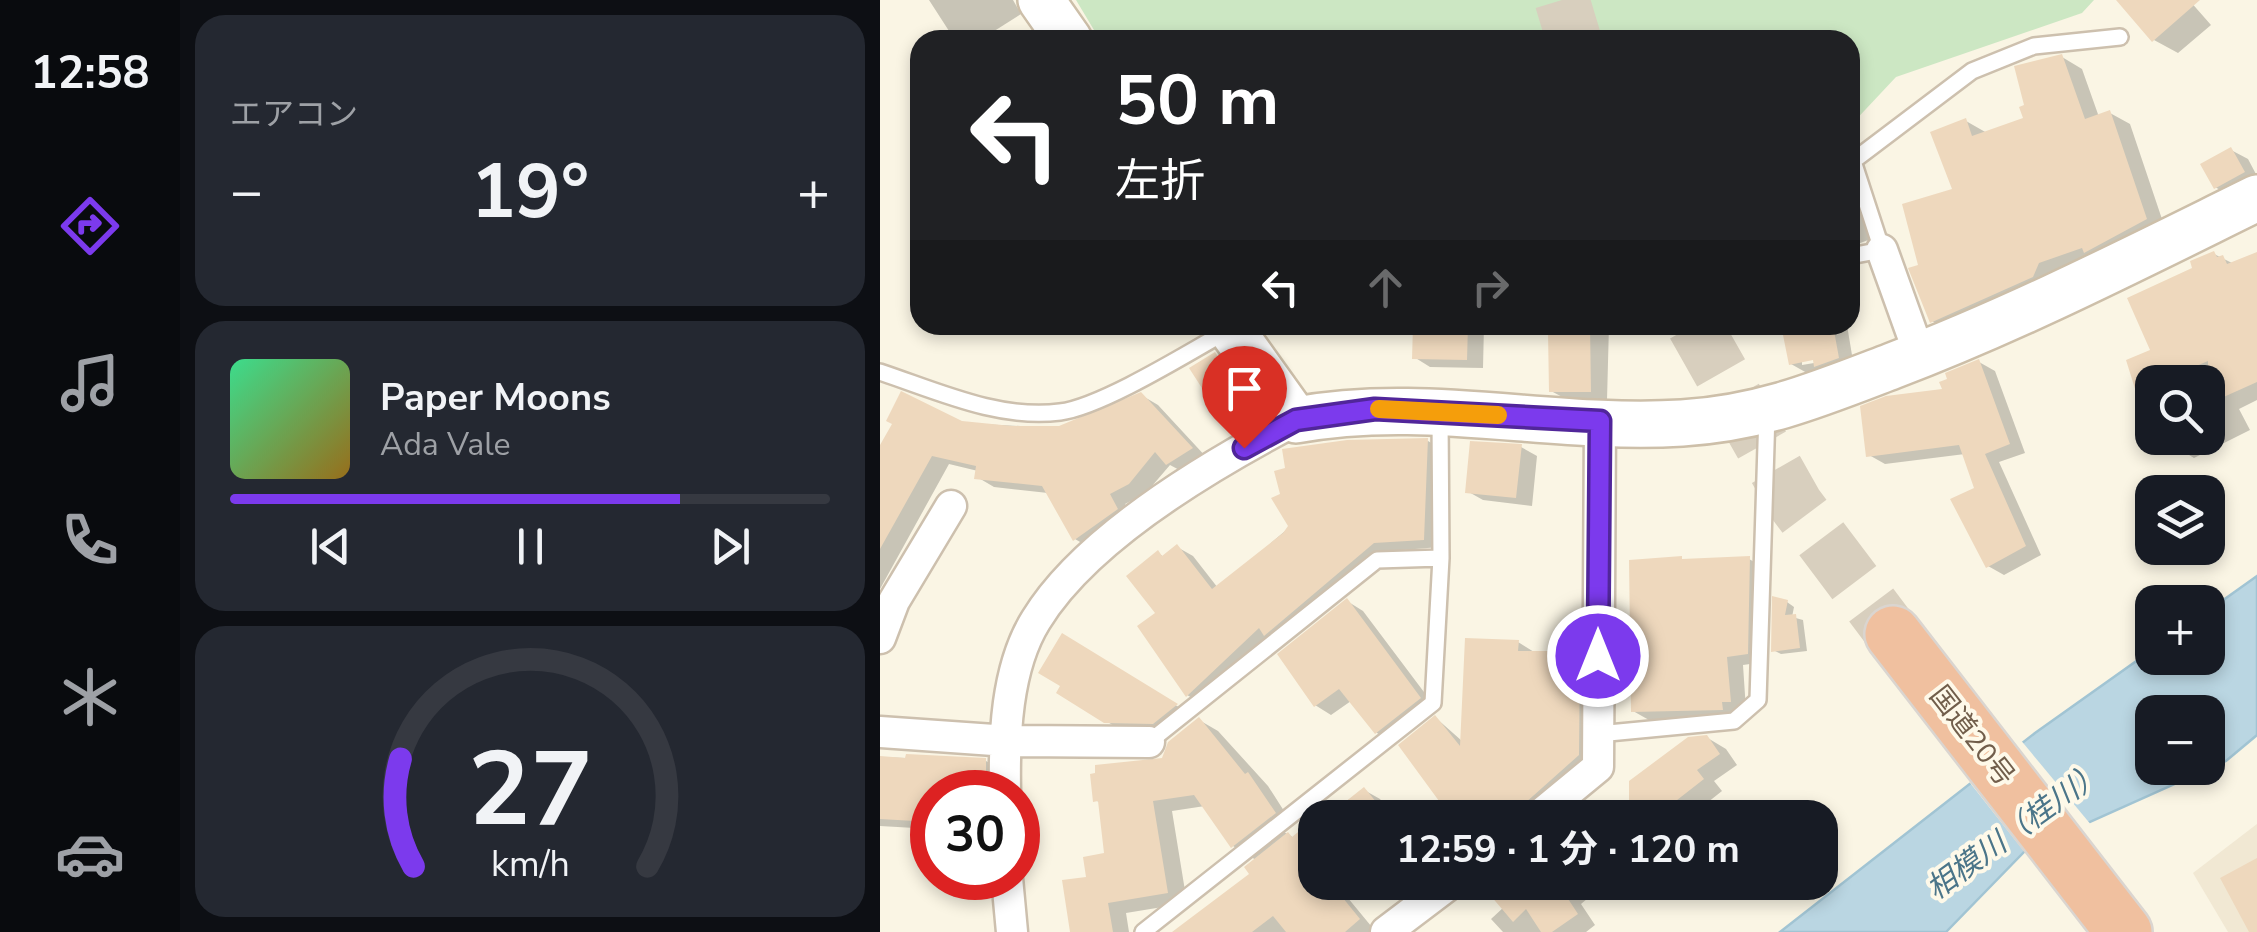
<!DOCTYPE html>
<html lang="ja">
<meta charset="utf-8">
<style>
body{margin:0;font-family:"Nunito Sans","Noto Sans JP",sans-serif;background:#242831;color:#f1f3f6;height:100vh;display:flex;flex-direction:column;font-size:38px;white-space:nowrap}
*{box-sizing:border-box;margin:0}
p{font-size:32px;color:#9ea1a6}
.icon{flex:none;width:55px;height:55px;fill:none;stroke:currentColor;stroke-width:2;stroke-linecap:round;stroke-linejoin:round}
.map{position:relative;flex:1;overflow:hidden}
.panel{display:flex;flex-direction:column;gap:15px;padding:15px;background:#0d0f14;width:700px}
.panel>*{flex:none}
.banner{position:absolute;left:30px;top:30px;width:950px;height:305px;border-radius:30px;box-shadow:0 5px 15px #0003;background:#202124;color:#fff;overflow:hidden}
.fabs{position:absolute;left:1255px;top:365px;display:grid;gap:20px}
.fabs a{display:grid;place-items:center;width:90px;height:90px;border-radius:20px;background:#171b24;box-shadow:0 5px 15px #0003;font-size:50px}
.speed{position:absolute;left:30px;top:770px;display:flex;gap:20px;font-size:50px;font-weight:700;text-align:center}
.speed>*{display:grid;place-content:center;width:130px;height:130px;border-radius:50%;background:#171b24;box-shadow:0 5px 15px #0003;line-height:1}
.speed .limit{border:15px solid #d22;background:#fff;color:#111}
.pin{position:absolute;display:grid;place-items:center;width:85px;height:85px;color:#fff;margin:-102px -42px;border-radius:50% 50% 50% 0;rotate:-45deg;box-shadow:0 0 10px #0007}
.pin .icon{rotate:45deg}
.me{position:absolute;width:110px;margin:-55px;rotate:0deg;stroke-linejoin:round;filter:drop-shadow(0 0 8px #0008)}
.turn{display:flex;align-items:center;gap:35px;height:210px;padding:0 40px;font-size:45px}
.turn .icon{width:130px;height:130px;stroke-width:2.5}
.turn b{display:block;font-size:70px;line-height:85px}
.lanes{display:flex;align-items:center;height:95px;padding:0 40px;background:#0003;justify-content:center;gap:50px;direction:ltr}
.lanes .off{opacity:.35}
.big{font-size:75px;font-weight:700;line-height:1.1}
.panel .widget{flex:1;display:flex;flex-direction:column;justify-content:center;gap:15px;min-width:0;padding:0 35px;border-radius:30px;background:#242831}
.panel .dial{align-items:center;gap:0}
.dial svg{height:260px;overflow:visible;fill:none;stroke:#363941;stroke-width:7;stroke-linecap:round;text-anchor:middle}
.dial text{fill:#f1f3f6;stroke:none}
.song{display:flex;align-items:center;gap:30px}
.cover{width:120px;height:120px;border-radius:15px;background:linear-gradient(135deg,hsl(150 70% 55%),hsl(40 70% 35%))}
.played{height:10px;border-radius:5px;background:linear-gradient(90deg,#7c3aed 75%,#363941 75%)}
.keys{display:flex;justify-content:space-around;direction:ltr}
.heat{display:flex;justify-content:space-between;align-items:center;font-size:55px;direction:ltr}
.trip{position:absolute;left:418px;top:800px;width:540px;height:100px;border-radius:30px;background:#171b24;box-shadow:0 5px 15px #0003;font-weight:700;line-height:100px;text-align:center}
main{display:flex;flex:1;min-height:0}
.tabs{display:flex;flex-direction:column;width:180px;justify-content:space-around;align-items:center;background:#090b0e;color:#9ea1a6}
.tabs .icon{width:70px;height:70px}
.tabs .on{color:#7c3aed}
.tabs b{font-size:45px;color:#f1f3f6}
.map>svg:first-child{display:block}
</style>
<main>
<nav class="tabs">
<b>12:58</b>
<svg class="icon on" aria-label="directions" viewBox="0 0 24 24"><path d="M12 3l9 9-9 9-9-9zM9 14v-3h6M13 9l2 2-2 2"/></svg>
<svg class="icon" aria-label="music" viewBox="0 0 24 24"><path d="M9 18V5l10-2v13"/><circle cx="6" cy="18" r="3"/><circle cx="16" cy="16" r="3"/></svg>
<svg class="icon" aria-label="phone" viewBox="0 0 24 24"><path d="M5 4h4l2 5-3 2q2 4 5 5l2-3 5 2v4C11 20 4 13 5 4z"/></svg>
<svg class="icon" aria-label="climate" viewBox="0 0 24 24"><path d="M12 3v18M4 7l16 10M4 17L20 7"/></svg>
<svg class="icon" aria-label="car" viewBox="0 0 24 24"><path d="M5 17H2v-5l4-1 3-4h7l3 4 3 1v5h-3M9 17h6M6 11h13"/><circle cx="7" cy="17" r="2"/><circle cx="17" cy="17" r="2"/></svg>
</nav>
<section class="panel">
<div class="widget"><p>エアコン</p>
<div class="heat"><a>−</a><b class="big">19°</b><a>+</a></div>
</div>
<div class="widget">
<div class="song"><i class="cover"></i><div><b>Paper Moons</b><p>Ada Vale</p></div></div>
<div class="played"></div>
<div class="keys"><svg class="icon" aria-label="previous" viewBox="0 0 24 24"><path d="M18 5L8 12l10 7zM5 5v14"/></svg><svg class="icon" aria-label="pause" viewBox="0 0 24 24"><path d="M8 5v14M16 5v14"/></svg><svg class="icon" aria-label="next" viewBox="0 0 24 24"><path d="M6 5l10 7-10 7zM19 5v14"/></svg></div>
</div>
<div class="widget dial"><svg viewBox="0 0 100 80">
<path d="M14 69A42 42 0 1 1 86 69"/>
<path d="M14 69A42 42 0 0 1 10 36" stroke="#7c3aed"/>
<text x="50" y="56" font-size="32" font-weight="700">27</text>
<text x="50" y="72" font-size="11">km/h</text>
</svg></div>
</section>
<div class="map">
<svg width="1377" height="932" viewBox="0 0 1377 932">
<rect width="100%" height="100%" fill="#faf5e4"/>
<path fill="#f1e8d3" d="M 1377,824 L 1377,932 L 1348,932 L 1313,873 Z"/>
<path fill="#cce7c3" d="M 196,0 L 1214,0 L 1202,13 L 1016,77 L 970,126 L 970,40 L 220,40 Z"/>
<path fill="#bad6e2" stroke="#a1c4d3" stroke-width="2.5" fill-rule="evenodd" d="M 1377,576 L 1377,735 L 1346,761 L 1145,851 L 1066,932 L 900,932 L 1155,733 L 1272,650 L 1272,658 L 1328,658 L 1328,611 ZM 1272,712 L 1328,712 L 1328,768 L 1272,768 Z"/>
<path fill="#faf5e4" d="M 1139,738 L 1212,826 L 1147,855 L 1087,779 Z"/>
<path fill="#0003" fill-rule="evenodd" d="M 49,0 L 133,0 L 141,14 L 100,40 L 84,40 L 69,31 Z
M 1239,0 L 1309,0 L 1331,25 L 1298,53 L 1274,40 Z
M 1182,57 L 1202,69 L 1219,117 L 1230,113 L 1250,124 L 1286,231 L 1072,333 L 1052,321 L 1041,266 L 1075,191 L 1086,121 L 1107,133 L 1146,120 Z
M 1351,150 L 1368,159 L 1377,176 L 1352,197 L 1335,187 Z
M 970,173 L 996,237 L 970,247 Z
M 1377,253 L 1377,400 L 1359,409 L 1370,430 L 1314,458 L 1296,447 L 1291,438 L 1328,438 L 1328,382 L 1272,382 L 1272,404 L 1250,361 L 1273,351 L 1315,269 L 1334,254 L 1354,264 Z
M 535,325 L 604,325 L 603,368 L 550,367 L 534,357 Z
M 670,325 L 729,325 L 727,400 L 688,400 L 671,391 Z
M 904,325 L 967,325 L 974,367 L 927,373 L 911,364 ZM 945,356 L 946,361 L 922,365 L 922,360 Z
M 335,355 L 351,364 L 387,421 L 365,435 L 348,426 Z
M 1099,362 L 1115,371 L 1145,453 L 1119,462 L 1161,555 L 1124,575 L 1108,566 L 1097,489 L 1085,454 L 1005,464 L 989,455 Z
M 261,395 L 278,405 L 328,459 L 305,473 L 290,465 L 266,493 L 245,504 L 254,519 L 212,549 L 195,539 L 168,493 L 114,487 L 97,477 L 98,471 L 69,464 L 0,589 L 0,450 L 81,423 L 180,428 Z
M 548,441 L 563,450 L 560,547 L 510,551 L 323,704 L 307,695 L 278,613 L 278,553 L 284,557 L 297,547 L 313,556 L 338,588 L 411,526 L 403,495 Z
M 641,447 L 657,456 L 652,506 L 603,500 L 587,491 Z
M 869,559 L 885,568 L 884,662 L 863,665 L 866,710 L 858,718 L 769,720 L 753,711 Z
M 467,601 L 483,611 L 556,708 L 513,742 L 497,733 L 471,701 L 451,715 L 435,705 Z
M 907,602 L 914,607 L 912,617 L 923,620 L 927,651 L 901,654 L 893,650 Z
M 183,636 L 310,714 L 289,731 L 241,730 L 179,693 L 184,686 Z
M 638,642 L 654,652 L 699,653 L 715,662 L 714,764 L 657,818 L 563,818 L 556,718 L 582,741 Z
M 319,720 L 338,731 L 388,786 L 413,825 L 404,832 L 414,838 L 435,822 L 435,882 L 475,882 L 463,892 L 496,932 L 296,932 L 372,875 L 376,860 L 353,846 L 325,806 L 292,811 L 307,903 L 246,913 L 249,932 L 193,932 L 209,879 L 227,855 L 221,803 L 215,800 L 284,761 Z
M 826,737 L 846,749 L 857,765 L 834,781 L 842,791 L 808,818 L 751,818 Z
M 0,757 L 106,761 L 123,771 L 124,792 L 52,792 L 52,829 L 0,826 Z
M 484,790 L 500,799 L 515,818 L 440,818 Z
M 56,878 L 101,878 L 101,896 L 74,897 L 56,887 Z
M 619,882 L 727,882 L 701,904 L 715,925 L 706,932 L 623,932 L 611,919 L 624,907 Z"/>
<path fill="#eed8bd" d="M 1236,0 L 1320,0 L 1272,42 Z
M 1182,54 L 1205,119 L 1230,110 L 1267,219 L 1204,253 L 1202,248 L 1159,263 L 1153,277 L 1050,323 L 1028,268 L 1038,265 L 1022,204 L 1072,189 L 1050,132 L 1086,118 L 1092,136 L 1143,118 L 1139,107 L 1144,105 L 1134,66 Z
M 1351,147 L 1365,172 L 1334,189 L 1320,164 Z
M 1334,251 L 1337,257 L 1343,255 L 1347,264 L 1377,252 L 1377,382 L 1328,404 L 1328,361 L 1256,392 L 1246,360 L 1270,350 L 1247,298 L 1312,268 L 1310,261 Z
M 533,325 L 588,325 L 587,360 L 532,359 Z
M 681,325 L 710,325 L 711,392 L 669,392 L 668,332 L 681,332 Z
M 901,325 L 953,325 L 959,358 L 934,367 L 933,360 L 909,365 Z
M 335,352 L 373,411 L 347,427 L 309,368 Z
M 1099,359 L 1130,444 L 1105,454 L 1146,546 L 1106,568 L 1070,499 L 1094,488 L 1079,445 L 986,457 L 980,406 L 1006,396 L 1062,389 L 1059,382 L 1067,379 L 1065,373 Z
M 21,391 L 82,421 L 132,426 L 179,426 L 261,392 L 313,448 L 286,465 L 275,452 L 249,484 L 230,494 L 238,509 L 193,541 L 162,486 L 94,479 L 96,466 L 52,456 L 0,549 L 0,445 L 12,424 L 6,421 Z
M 548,438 L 544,540 L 494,543 L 384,636 L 379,628 L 306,697 L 257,626 L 275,613 L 246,576 L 278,550 L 282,556 L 297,544 L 332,589 L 403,533 L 408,526 L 391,498 L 400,494 L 394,471 L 405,468 L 402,449 L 467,440 Z
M 590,441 L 642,444 L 636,498 L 585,493 Z
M 802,556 L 802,559 L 870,556 L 868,654 L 847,657 L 851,702 L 842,702 L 843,710 L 751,712 L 749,560 Z
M 892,596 L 908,600 L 905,615 L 916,614 L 920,648 L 891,652 Z
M 467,598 L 541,698 L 495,734 L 459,689 L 434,707 L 397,654 Z
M 182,633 L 298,704 L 273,724 L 224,723 L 176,693 L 180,686 L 158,673 Z
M 585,638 L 639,640 L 638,651 L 700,651 L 699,755 L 644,804 L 638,818 L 539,818 L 559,801 L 518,745 L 555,715 L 580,746 Z
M 319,717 L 365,774 L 368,772 L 396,813 L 351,848 L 314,795 L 273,801 L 288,893 L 228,903 L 233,932 L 190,932 L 182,880 L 206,877 L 203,857 L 224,853 L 218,801 L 213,802 L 210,774 L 215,773 L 215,765 L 282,758 L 288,742 Z
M 827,735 L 840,754 L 817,770 L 824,779 L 774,818 L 749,818 L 749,781 L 808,737 Z
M 26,754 L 106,758 L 106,792 L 52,792 L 52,822 L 0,819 L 0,756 L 25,758 Z
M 484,787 L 509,818 L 445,818 Z
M 435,818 L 435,882 L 450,882 L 480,919 L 465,932 L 406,932 L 393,916 L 372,932 L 292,932 L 369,874 L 364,867 L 408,832 L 412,837 Z
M 1377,858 L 1377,932 L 1369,932 L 1340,878 Z
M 599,882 L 677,882 L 698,914 L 672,932 L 661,932 L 646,909 L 633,922 Z"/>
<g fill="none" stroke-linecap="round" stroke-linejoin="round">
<path stroke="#d8cfbe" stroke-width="55" stroke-dasharray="55 28" stroke-linecap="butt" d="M 682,0 L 694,40
M 814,325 L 916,505 L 1013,634"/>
<g stroke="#cdc0ae" stroke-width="20">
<path id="lane" d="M 970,256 L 1002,250 L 973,161 L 1092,71 L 1154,46 L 1240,37
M 0,372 C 57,391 119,420 180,412 C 221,407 308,353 347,331
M 718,734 L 854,721 L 878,700 L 887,413
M 269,742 L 497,560 L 561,558
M 263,932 L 553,703 L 561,558 L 560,416"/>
</g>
<g stroke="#cdc0ae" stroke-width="35">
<path id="street" d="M 1002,250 L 1040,356
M 0,638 L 14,601 L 71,506
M 0,732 L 128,741 L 269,742
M 125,792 C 124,737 126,668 156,620 C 206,538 332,464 416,420
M 656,818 L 718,767 L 720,421
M 127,878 L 132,932
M 506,932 L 572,882"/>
</g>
<g stroke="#cdbfa9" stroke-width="50">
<path id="secondary" d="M 161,0 L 189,40
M 348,325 L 416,420 C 545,396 673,431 802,423 C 882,418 939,394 1012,366 C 1138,318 1257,257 1377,198"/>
</g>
<g stroke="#dad5d0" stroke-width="60">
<path id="highway" d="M 1013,634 L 1244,932"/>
</g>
<use href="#lane" stroke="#fff" stroke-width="15"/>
<use href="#street" stroke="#fff" stroke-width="30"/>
<use href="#secondary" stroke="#fff" stroke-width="45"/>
<use href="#highway" stroke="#f0c09f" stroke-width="55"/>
</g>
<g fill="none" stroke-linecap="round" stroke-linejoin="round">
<g stroke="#51269a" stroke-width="25">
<path id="route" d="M 364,448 L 416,420 L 495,409 L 720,421 L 718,656"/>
</g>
<use href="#route" stroke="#7c3aed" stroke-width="18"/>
<path stroke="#f59e0b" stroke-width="18" d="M 499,409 L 618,415"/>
</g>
<g text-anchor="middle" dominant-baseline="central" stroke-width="8" stroke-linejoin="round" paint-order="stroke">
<g font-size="28" fill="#715e4b" stroke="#fef9e9">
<text transform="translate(1092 736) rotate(52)">国道20号</text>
</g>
<g font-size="30" font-style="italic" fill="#4b7589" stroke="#fef9e9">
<text transform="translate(1135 831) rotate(-36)">相模川（桂川）</text>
</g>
</g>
</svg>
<div class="fabs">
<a><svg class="icon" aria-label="search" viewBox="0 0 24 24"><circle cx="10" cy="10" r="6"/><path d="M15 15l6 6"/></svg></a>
<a><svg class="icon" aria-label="layers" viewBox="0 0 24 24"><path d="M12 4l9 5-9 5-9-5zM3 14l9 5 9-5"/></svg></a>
<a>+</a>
<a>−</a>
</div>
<div class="speed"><div class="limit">30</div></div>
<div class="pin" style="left:364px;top:448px;background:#d93025"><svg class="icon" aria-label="arrive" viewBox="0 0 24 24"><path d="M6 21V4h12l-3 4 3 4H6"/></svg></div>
<svg class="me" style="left:718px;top:656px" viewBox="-20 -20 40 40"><circle r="17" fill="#7c3aed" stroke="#fff" stroke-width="3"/><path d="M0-11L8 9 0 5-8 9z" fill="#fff"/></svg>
<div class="trip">12:59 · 1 分 · 120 m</div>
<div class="banner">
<div class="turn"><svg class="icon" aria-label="left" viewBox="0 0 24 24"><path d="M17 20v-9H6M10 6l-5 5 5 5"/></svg><div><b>50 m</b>左折</div></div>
<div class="lanes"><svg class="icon" aria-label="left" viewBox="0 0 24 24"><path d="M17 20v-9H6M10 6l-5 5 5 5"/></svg><svg class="icon off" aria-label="ahead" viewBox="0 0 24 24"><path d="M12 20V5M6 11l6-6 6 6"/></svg><svg class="icon off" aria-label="right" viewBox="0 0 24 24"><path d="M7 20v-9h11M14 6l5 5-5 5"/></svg></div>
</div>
</div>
</main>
